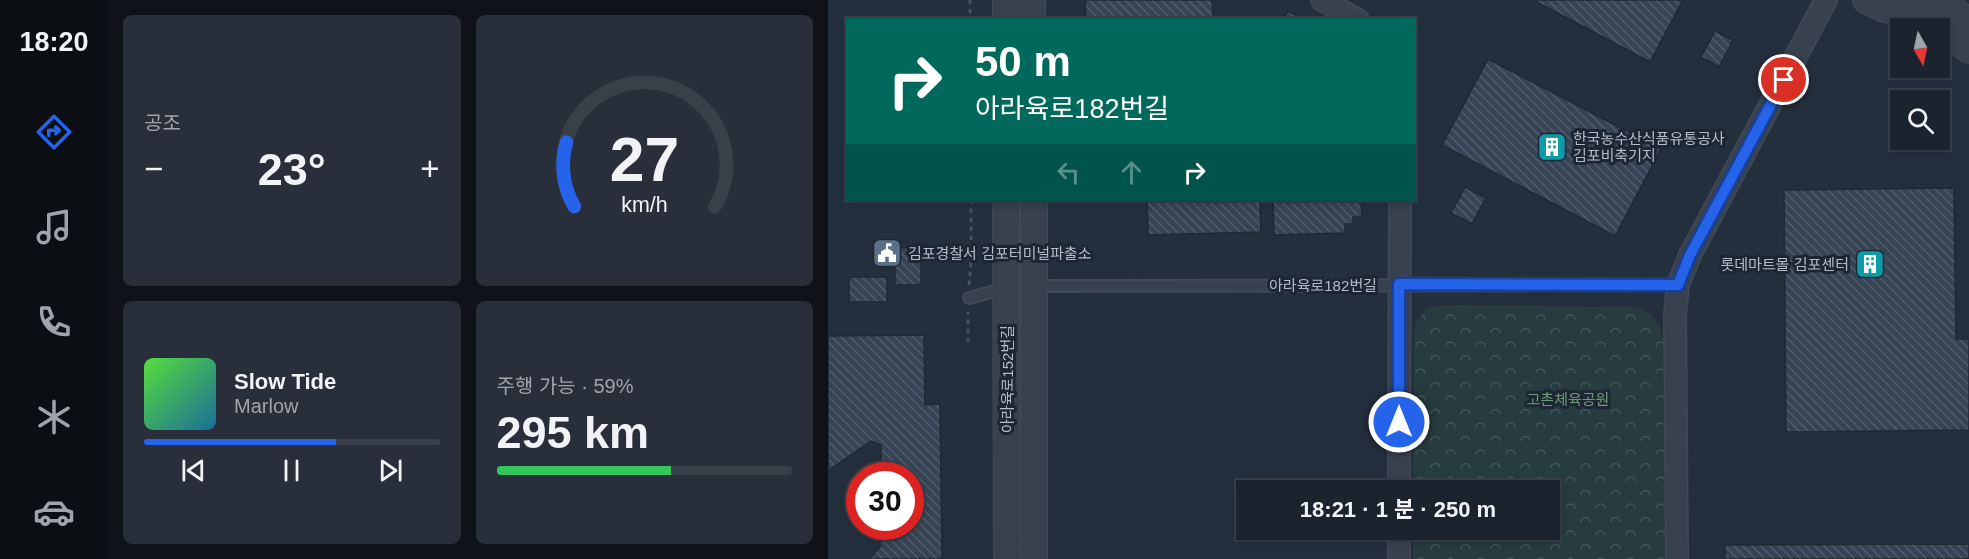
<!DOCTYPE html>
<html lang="ko">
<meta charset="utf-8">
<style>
body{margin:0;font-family:Helvetica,"Noto Sans KR",sans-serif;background:#282f3a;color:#f1f3f6;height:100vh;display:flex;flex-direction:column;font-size:22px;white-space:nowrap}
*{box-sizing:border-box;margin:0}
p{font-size:20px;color:#a0a4aa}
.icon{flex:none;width:33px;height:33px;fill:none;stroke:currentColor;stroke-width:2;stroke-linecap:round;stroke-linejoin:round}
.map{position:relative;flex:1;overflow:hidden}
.drawer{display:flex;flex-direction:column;gap:15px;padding:15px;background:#0f1319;width:720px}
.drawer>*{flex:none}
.banner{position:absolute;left:18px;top:18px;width:570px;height:183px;border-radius:0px;box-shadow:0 3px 9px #0003,0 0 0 2px #39404a;background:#00695c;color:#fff;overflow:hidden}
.needle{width:39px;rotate:171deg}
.buttons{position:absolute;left:1062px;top:18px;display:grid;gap:12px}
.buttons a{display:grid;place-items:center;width:60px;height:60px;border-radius:0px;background:#1b232e;box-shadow:0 3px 9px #0003,0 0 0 2px #39404a;font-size:30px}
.speed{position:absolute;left:18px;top:462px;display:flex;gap:12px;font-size:30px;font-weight:700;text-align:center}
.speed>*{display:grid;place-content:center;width:78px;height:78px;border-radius:50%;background:#1b232e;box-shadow:0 3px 9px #0003,0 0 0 2px #39404a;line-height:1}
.speed .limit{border:9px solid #d22;background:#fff;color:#111}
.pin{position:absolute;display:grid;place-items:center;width:51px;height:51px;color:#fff;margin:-26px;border:3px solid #fff;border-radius:50%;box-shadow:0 2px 6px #0007}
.me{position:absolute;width:66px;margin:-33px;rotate:0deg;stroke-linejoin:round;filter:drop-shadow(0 0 4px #0008)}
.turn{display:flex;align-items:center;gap:21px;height:126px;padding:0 30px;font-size:27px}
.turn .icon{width:78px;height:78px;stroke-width:2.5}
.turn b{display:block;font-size:42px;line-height:51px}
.lanes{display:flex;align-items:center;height:57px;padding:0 30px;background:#0003;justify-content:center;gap:30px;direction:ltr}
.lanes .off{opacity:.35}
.big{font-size:45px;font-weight:700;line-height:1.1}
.drawer .widget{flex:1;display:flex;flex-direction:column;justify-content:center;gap:9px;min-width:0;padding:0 21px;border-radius:9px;background:#282f3a}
.drawer .dial{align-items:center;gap:0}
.dial svg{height:156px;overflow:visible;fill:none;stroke:#39404a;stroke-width:7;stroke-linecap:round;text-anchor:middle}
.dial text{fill:#f1f3f6;stroke:none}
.song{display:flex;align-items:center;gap:18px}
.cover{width:72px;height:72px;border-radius:9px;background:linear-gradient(135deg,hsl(110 70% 55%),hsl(200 70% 35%))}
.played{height:6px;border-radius:3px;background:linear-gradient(90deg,#2563eb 65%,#39404a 65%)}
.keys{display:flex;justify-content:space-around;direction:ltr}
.heat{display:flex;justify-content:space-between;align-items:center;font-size:33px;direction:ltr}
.charge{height:9px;border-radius:4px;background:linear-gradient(90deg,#34c759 59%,#39404a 0)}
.drawer .tiles{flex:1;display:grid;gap:15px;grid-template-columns:repeat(2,1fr)}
.trip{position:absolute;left:408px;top:480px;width:324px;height:60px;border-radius:0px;background:#1b232e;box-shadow:0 3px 9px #0003,0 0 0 2px #39404a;font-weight:700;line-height:60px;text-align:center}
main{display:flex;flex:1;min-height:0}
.tab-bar{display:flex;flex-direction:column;width:108px;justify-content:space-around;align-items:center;background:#0b0e12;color:#a0a4aa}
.tab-bar .icon{width:42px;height:42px}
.tab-bar .on{color:#2563eb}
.tab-bar b{font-size:27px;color:#f1f3f6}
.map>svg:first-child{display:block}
</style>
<main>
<nav class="tab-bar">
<b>18:20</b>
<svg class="icon on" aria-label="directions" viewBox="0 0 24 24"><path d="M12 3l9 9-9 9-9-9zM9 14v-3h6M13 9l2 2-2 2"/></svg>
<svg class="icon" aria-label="music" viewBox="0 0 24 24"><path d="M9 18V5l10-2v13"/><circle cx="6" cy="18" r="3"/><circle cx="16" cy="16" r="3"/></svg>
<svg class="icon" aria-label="phone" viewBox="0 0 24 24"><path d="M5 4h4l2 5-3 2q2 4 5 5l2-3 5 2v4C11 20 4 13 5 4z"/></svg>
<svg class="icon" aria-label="climate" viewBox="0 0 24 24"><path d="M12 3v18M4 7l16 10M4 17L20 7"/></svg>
<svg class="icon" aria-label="car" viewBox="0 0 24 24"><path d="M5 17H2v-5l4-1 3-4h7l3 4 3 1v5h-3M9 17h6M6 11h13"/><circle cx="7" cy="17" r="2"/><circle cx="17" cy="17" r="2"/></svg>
</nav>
<section class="drawer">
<div class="tiles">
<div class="widget"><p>공조</p>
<div class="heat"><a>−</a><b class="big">23°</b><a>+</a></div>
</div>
<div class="widget dial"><svg viewBox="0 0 100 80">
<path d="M14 69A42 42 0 1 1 86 69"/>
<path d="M14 69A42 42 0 0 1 10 36" stroke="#2563eb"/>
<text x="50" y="56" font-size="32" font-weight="700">27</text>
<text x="50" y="72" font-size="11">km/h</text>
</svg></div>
<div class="widget">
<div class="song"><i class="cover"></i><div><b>Slow Tide</b><p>Marlow</p></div></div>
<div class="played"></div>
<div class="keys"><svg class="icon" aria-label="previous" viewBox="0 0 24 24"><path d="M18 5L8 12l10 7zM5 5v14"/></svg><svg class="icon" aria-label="pause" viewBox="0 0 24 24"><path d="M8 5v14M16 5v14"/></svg><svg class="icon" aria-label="next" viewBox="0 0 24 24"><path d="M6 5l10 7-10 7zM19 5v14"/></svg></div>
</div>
<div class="widget"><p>주행 가능 · 59%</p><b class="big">295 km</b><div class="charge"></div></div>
</div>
</section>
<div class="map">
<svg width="1141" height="559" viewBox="0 0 1141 559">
<defs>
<pattern id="park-crowns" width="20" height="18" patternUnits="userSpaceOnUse" patternTransform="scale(1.5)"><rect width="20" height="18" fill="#263c3f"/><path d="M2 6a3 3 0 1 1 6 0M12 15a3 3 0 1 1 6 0" fill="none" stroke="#435659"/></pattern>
<pattern id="building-back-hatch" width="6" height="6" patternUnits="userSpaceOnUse" patternTransform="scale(1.5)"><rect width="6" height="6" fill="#364354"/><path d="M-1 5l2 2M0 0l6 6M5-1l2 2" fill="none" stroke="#515c6b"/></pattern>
</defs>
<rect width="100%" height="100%" fill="#242f3e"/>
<path fill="url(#park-crowns)" d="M 620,305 L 802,307 C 821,310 830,318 835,337 L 837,559 L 585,559 L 585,530 L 722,530 L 722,490 L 585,490 L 586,329 L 589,321 L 599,308 Z"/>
<path fill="url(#building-back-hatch)" stroke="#1f2835" stroke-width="1.5" d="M 257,0 L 384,0 L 385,20 L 258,20 Z
M 705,0 L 855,0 L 822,62 Z
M 460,11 L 475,19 L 475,20 L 455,19 Z
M 887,31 L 905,40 L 891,67 L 873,57 Z
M 660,59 L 833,149 L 787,236 L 614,145 Z
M 637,187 L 658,198 L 644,224 L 623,213 Z
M 1126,188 L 1128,339 L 1141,339 L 1141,430 L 958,432 L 956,190 Z
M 319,200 L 432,200 L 433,232 L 320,235 Z
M 445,200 L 533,200 L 534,216 L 525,217 L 525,224 L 517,224 L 517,233 L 446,235 Z
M 93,247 L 93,285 L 67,285 L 67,248 Z
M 21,277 L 59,277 L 59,302 L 21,302 Z
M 96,335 L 97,405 L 112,404 L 114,559 L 41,559 L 52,547 L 52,526 L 82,526 L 82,476 L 53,476 L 53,445 L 43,441 L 0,471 L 0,336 Z
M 96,335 L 97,405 L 112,404 L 114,559 L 41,559 L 52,547 L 52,526 L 82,526 L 82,476 L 53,476 L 53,445 L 43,441 L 0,471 L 0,336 Z
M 1141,544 L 1141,559 L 897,559 L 897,545 Z"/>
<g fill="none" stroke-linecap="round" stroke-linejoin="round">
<g stroke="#414a57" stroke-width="14">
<path id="service" d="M 206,286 L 850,285
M 141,298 L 178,288"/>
</g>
<g stroke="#414a57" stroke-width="24">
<path id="minor" d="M 494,0 L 530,20
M 571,490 L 572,200
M 571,530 L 571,559
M 849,559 L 847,314 L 850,285 L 862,255 L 998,0"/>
</g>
<g stroke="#414a57" stroke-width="28">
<path id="tertiary" d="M 178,0 L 178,20
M 204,0 L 204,20
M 1038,0 L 1057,9 L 1092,16
M 1075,0 L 1141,50
M 1113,0 L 1141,22
M 178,200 L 179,559
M 206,200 L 206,559"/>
</g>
<path stroke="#3f5557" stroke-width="3" stroke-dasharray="4.5 4.5" stroke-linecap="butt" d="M 142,0 L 142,20
M 141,285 L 143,262 L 143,200
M 140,342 L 140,312"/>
<use href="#service" stroke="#38414e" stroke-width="10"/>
<use href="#minor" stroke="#38414e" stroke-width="21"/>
<use href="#tertiary" stroke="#38414e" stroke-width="26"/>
</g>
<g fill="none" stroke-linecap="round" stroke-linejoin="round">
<g stroke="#184099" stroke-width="15">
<path id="route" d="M 571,422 L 571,284 L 850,285 L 862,255 L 956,80"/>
</g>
<use href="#route" stroke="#2563eb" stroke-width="10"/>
</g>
<defs>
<g id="building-square" transform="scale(1.5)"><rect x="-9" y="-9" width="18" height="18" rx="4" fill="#0f9aa8" stroke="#1d2633"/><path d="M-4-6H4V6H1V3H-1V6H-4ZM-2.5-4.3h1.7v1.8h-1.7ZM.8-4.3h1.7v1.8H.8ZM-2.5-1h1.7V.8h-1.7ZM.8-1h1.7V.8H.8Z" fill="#fff"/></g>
<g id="civic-square" transform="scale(1.5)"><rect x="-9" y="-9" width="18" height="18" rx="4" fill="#5c6f8a" stroke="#1d2633"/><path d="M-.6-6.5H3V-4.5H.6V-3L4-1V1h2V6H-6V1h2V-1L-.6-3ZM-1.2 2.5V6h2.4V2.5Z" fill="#fff"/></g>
</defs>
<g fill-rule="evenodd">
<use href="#building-square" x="724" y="147"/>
<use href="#civic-square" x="59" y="253"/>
<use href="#building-square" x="1042" y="264"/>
</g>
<g text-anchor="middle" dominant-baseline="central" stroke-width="6" stroke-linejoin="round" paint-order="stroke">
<g font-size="15" fill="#b4bcc9" stroke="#1d2633" text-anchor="start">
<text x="745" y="138">한국농수산식품유통공사<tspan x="745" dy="17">김포비축기지</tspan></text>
<text x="80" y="253">김포경찰서 김포터미널파출소</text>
<text x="1021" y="264" text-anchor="end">롯데마트몰 김포센터</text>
</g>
<g font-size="15" fill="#b4bcc9" stroke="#1d2633">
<text x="495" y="285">아라육로182번길</text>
<text transform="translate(179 379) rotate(-90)">아라육로152번길</text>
</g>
<g font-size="15" fill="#6b9a76" stroke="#1d2633">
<text x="740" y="399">고촌체육공원</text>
</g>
</g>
</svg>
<div class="buttons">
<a><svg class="needle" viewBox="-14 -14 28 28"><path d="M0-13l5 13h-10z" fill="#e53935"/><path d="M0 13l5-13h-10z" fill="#a0a4aa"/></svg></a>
<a><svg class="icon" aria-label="search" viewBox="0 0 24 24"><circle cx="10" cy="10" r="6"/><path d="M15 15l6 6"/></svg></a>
</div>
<div class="speed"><div class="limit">30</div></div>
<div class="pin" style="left:956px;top:80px;background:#d93025"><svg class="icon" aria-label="arrive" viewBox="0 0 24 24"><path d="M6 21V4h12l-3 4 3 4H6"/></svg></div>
<svg class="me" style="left:571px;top:422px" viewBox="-20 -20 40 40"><circle r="17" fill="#2563eb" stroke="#fff" stroke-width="3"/><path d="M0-11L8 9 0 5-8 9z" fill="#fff"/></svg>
<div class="trip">18:21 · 1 분 · 250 m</div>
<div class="banner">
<div class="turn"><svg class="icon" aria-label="right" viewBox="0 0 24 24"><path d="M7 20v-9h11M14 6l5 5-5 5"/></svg><div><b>50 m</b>아라육로182번길</div></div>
<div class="lanes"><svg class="icon off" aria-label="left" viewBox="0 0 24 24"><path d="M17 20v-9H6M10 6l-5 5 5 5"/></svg><svg class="icon off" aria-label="ahead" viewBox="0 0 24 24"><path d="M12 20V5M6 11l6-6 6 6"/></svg><svg class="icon" aria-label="right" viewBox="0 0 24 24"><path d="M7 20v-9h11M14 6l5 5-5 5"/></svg></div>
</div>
</div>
</main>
